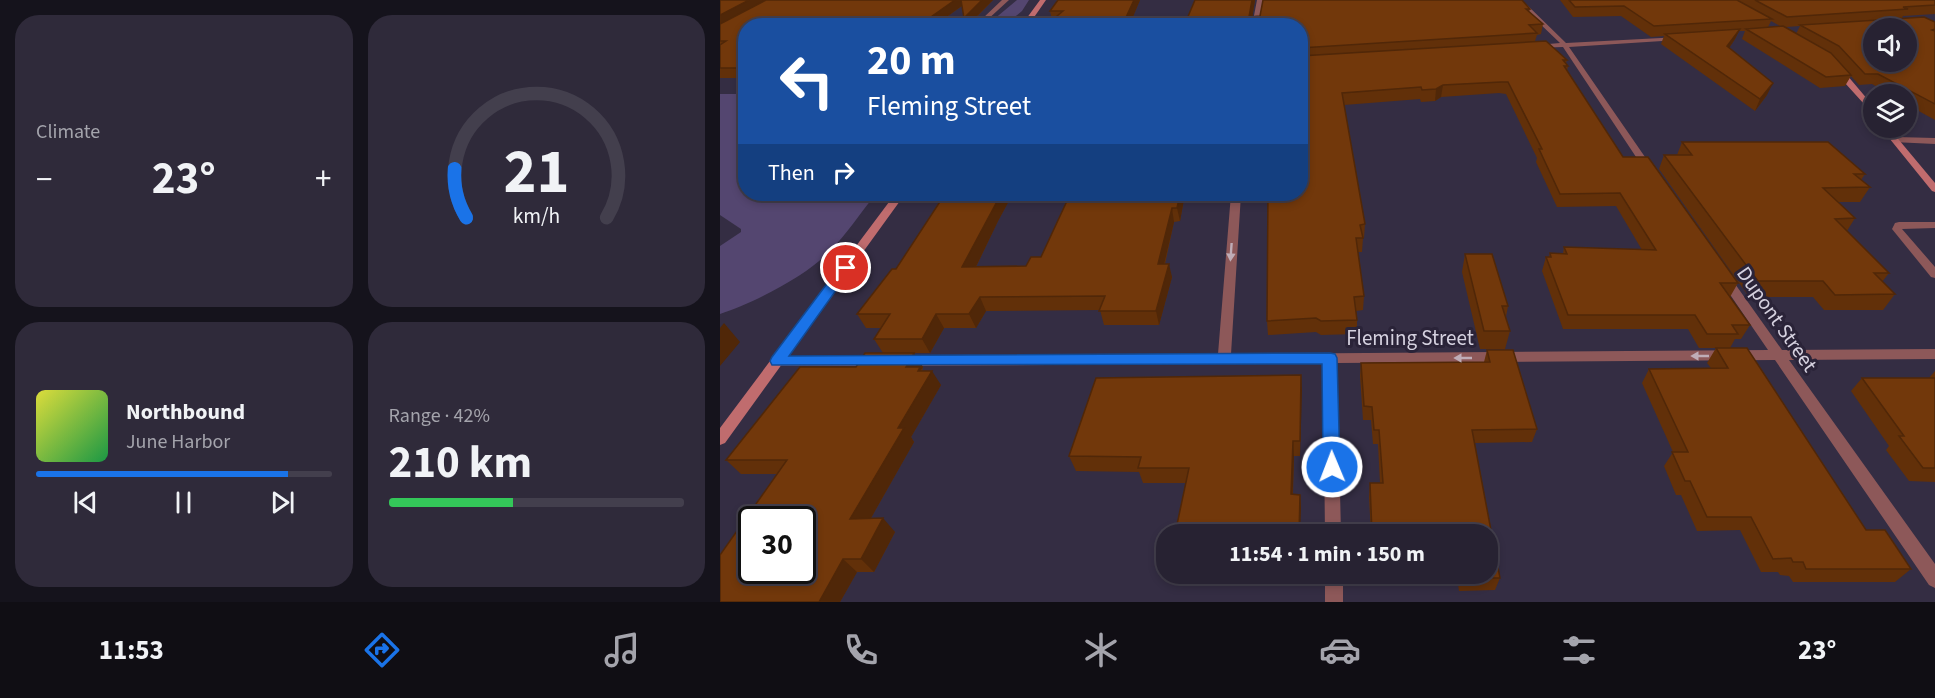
<!DOCTYPE html>
<meta charset="utf-8">
<style>
body{margin:0;font-family:"Source Sans 3",sans-serif;background:#2f2a3a;color:#f1f3f6;height:100vh;display:flex;flex-direction:column;font-size:22px;white-space:nowrap}
*{box-sizing:border-box;margin:0}
p{font-size:20px;color:#a4a4ac}
.icon{flex:none;width:33px;height:33px;fill:none;stroke:currentColor;stroke-width:2;stroke-linecap:round;stroke-linejoin:round}
.map{position:relative;flex:1;overflow:hidden}
.details{display:flex;flex-direction:column;gap:15px;padding:15px;background:#15131c;width:720px}
.details>*{flex:none}
.hud{position:absolute;left:18px;top:18px;width:570px;height:183px;border-radius:24px;box-shadow:0 3px 9px #0003,0 0 0 2px #433f4d;background:#1a4fa0;color:#fff;overflow:hidden}
.controls{position:absolute;left:1143px;top:18px;display:grid;gap:12px}
.controls a{display:grid;place-items:center;width:54px;height:54px;border-radius:50%;background:#272232;box-shadow:0 3px 9px #0003,0 0 0 2px #433f4d;font-size:30px}
.speed{position:absolute;left:18px;top:506px;display:flex;gap:12px;font-size:30px;font-weight:700;text-align:center}
.speed>*{display:grid;place-content:center;width:78px;height:78px;border-radius:50%;background:#272232;box-shadow:0 3px 9px #0003,0 0 0 2px #433f4d;line-height:1}
.speed .limit{border:3px solid #111;border-radius:9px;background:#fff;color:#111}
.pin{position:absolute;display:grid;place-items:center;width:51px;height:51px;color:#fff;margin:-26px;border:3px solid #fff;border-radius:50%;box-shadow:0 2px 6px #0007}
.me{position:absolute;width:66px;margin:-33px;rotate:359deg;stroke-linejoin:round;filter:drop-shadow(0 0 4px #0008)}
.turn{display:flex;align-items:center;gap:21px;height:126px;padding:0 30px;font-size:27px}
.turn .icon{width:78px;height:78px;stroke-width:2.5}
.turn b{display:block;font-size:42px;line-height:51px}
.then{display:flex;align-items:center;height:57px;padding:0 30px;background:#0003;gap:12px;font-size:22px}
.big{font-size:45px;font-weight:700;line-height:1.1}
.details .card{flex:1;display:flex;flex-direction:column;justify-content:center;gap:9px;min-width:0;padding:0 21px;border-radius:24px;background:#2f2a3a}
.details .dial{align-items:center;gap:0}
.dial svg{height:156px;overflow:visible;fill:none;stroke:#433f4d;stroke-width:7;stroke-linecap:round;text-anchor:middle}
.dial text{fill:#f1f3f6;stroke:none}
.song{display:flex;align-items:center;gap:18px}
.cover{width:72px;height:72px;border-radius:9px;background:linear-gradient(135deg,hsl(60 70% 55%),hsl(140 70% 35%))}
.played{height:6px;border-radius:3px;background:linear-gradient(90deg,#1a73e8 85%,#433f4d 85%)}
.keys{display:flex;justify-content:space-around;direction:ltr}
.heat{display:flex;justify-content:space-between;align-items:center;font-size:33px;direction:ltr}
.charge{height:9px;border-radius:4px;background:linear-gradient(90deg,#34c759 42%,#433f4d 0)}
.details .tiles{flex:1;display:grid;gap:15px;grid-template-columns:repeat(2,1fr)}
.trip{position:absolute;left:436px;top:524px;width:342px;height:60px;border-radius:24px;background:#272232;box-shadow:0 3px 9px #0003,0 0 0 2px #433f4d;font-weight:700;line-height:60px;text-align:center}
.dock{display:flex;height:96px;justify-content:space-around;align-items:center;background:#100e14;color:#a4a4ac}
.dock .icon{width:42px;height:42px}
.dock .selected{color:#1a73e8}
.dock b{font-size:27px;color:#f1f3f6}
main{display:flex;flex:1;min-height:0}
.map>svg:first-child{display:block}
</style>
<main>
<section class="details">
<div class="tiles">
<div class="card"><p>Climate</p>
<div class="heat"><a>−</a><b class="big">23°</b><a>+</a></div>
</div>
<div class="card dial"><svg viewBox="0 0 100 80">
<path d="M14 69A42 42 0 1 1 86 69"/>
<path d="M14 69A42 42 0 0 1 8 44" stroke="#1a73e8"/>
<text x="50" y="56" font-size="32" font-weight="700">21</text>
<text x="50" y="72" font-size="11">km/h</text>
</svg></div>
<div class="card">
<div class="song"><i class="cover"></i><div><b>Northbound</b><p>June Harbor</p></div></div>
<div class="played"></div>
<div class="keys"><svg class="icon" aria-label="previous" viewBox="0 0 24 24"><path d="M18 5L8 12l10 7zM5 5v14"/></svg><svg class="icon" aria-label="pause" viewBox="0 0 24 24"><path d="M8 5v14M16 5v14"/></svg><svg class="icon" aria-label="next" viewBox="0 0 24 24"><path d="M6 5l10 7-10 7zM19 5v14"/></svg></div>
</div>
<div class="card"><p>Range · 42%</p><b class="big">210 km</b><div class="charge"></div></div>
</div>
</section>
<div class="map">
<svg width="1215" height="602" viewBox="0 0 1215 602">
<rect width="100%" height="100%" fill="#342d43"/>
<path fill="#544670" d="M 297,0 L 309,0 L 302,11 L 285,25 L 257,25 L 273,20 Z
M 0,94 L 25,94 L 26,194 L 156,194 C 140,213 127,234 109,252 C 86,276 32,304 0,314 L 0,246 L 21,232 L 21,229 L 0,215 Z"/>
<g fill="none" stroke-linecap="round" stroke-linejoin="round">
<path fill="#8d5859" fill-rule="evenodd" d="M 282,0 L 289,0 L 266,21 L 262,21 L 262,19 Z
M 537,0 L 543,0 L 538,26 L 532,26 Z
M 795,0 L 802,0 L 846,43 L 960,37 L 961,38 L 958,40 L 849,47 L 934,170 L 932,172 L 926,172 L 843,47 L 815,48 L 814,47 L 817,45 L 840,43 Z
M 1176,137 L 1215,138 L 1215,144 L 1173,142 L 1172,140 Z
M 511,194 L 521,194 L 511,354 L 1048,350 L 998,277 L 1004,273 L 1008,274 L 1062,350 L 1215,349 L 1215,359 L 1069,360 L 1215,564 L 1215,588 L 1209,585 L 1055,360 L 617,363 L 621,534 L 605,534 L 603,363 L 184,366 L 179,364 L 177,361 L 179,358 L 184,356 L 498,354 Z
M 1179,222 L 1215,222 L 1215,228 L 1182,229 L 1215,267 L 1215,278 L 1211,277 L 1172,229 L 1175,223 Z
M 57,356 L 155,356 L 160,358 L 162,361 L 160,364 L 155,366 L 57,366 L 52,364 L 50,361 L 52,358 Z
M 605,573 L 623,573 L 623,602 L 605,602 Z"/>
<path fill="#c06c6e" fill-rule="evenodd" d="M 320,0 L 326,0 L 308,26 L 301,26 Z
M 1115,68 L 1121,68 L 1154,107 L 1154,115 L 1115,72 Z
M 1161,128 L 1169,128 L 1215,183 L 1215,192 L 1212,191 Z
M 175,194 L 185,194 L 5,443 L 0,445 L 0,428 Z"/>
</g>
<path fill="#623009" fill-rule="evenodd" d="M 0,0 L 273,0 L 248,26 L 244,18 L 242,6 L 214,26 L 26,26 L 26,77 L 24,78 L 0,78 Z
M 420,0 L 409,26 L 325,26 L 332,20 L 330,11 Z
M 535,0 L 532,17 L 810,9 L 809,12 L 823,24 L 821,34 L 817,35 L 815,41 L 847,60 L 846,63 L 848,66 L 847,71 L 903,157 L 1018,283 L 1010,297 L 1030,325 L 1021,339 L 1015,339 L 1010,348 L 979,348 L 968,329 L 843,329 L 822,271 L 826,257 L 829,257 L 830,253 L 843,254 L 844,247 L 922,250 L 896,206 L 837,207 L 816,162 L 817,158 L 786,94 L 779,93 L 721,97 L 715,101 L 701,102 L 700,99 L 624,105 L 645,224 L 644,238 L 643,238 L 642,252 L 638,252 L 644,296 L 643,310 L 636,311 L 637,320 L 637,334 L 601,335 L 596,332 L 548,335 L 547,321 L 580,194 L 580,26 L 464,26 Z
M 840,0 L 1215,0 L 1215,14 L 1183,16 L 1182,18 L 1215,22 L 1215,120 L 1186,104 L 1186,94 L 1170,94 L 1152,84 L 1139,85 L 1131,76 L 1125,86 L 1100,88 L 1022,39 L 1025,31 L 1019,31 L 1015,39 L 1009,48 L 1047,95 L 1035,111 L 941,44 L 944,36 L 931,37 L 901,16 L 853,17 ZM 1051,21 L 1060,26 L 1048,27 ZM 1080,26 L 1076,34 L 1066,27 Z
M 962,142 L 1145,174 L 1141,180 L 1150,187 L 1140,202 L 1118,202 L 1135,218 L 1127,231 L 1169,273 L 1162,282 L 1175,294 L 1163,310 L 1104,310 L 1093,297 L 1029,297 L 939,169 L 944,155 L 957,155 Z
M 225,194 L 295,194 L 294,197 L 291,197 L 278,221 L 256,267 L 306,266 L 321,257 L 388,199 L 465,194 L 460,221 L 454,222 L 445,264 L 452,277 L 439,325 L 384,325 L 380,310 L 266,311 L 256,328 L 224,328 L 210,353 L 194,353 L 203,367 L 202,371 L 221,385 L 191,437 L 194,442 L 151,518 L 175,532 L 154,572 L 137,572 L 120,602 L 57,474 L 21,474 L 6,460 L 136,367 L 163,353 L 154,339 L 161,328 L 146,328 L 137,314 L 176,269 Z
M 745,254 L 788,306 L 786,317 L 790,331 L 785,349 L 760,349 L 742,272 Z
M 996,348 L 1146,530 L 1191,569 L 1175,582 L 1073,582 L 1069,576 L 1060,575 L 1058,572 L 1041,572 L 1020,530 L 977,531 L 961,495 L 956,495 L 944,466 L 953,452 L 922,383 L 929,369 L 991,368 L 987,363 Z
M 767,350 L 817,429 L 812,442 L 755,443 L 780,578 L 775,590 L 739,591 L 738,584 L 662,585 L 662,582 L 653,583 L 653,573 L 768,573 L 768,534 L 651,534 L 649,497 L 650,483 L 660,483 L 658,444 L 653,444 L 651,420 L 643,420 L 640,376 L 641,363 L 764,362 Z
M 1215,371 L 1215,482 L 1189,481 L 1166,450 L 1169,446 L 1131,391 L 1142,378 L 1209,378 Z
M 581,375 L 580,456 L 574,456 L 573,494 L 580,495 L 581,509 L 466,483 L 423,483 L 419,472 L 356,471 L 349,456 Z"/>
<path fill="#502708" d="M 29,0 L 48,0 L 0,25 L 0,15 Z
M 235,0 L 241,0 L 243,5 L 214,26 L 198,26 Z
M 262,0 L 273,0 L 247,26 L 244,18 Z
M 414,0 L 420,0 L 409,26 L 402,26 Z
M 532,0 L 535,0 L 531,26 L 529,17 Z
M 1020,29 L 1015,39 L 1003,57 L 1007,46 Z
M 23,66 L 26,69 L 26,77 L 24,78 L 19,68 Z
M 1053,83 L 1047,95 L 1035,111 L 1040,99 Z
M 723,85 L 721,97 L 715,101 L 716,89 Z
M 281,194 L 290,194 L 291,197 L 278,221 L 249,281 L 242,267 Z
M 460,194 L 465,194 L 460,221 L 457,208 Z
M 452,208 L 454,222 L 441,277 L 438,264 Z
M 449,264 L 452,277 L 439,325 L 436,311 Z
M 260,297 L 266,311 L 256,328 L 249,314 Z
M 216,314 L 224,328 L 210,353 L 202,339 Z
M 4,323 L 20,342 L 0,366 L 0,328 Z
M 194,353 L 203,367 L 201,370 L 207,379 L 212,371 L 221,385 L 191,437 L 194,442 L 143,532 L 130,519 L 178,428 L 186,367 Z
M 581,375 L 582,390 L 580,456 L 580,441 Z
M 573,441 L 574,456 L 572,509 L 571,494 Z
M 580,495 L 581,509 L 580,534 L 579,534 Z
M 163,518 L 175,532 L 154,572 L 141,559 Z
M 123,559 L 137,572 L 120,602 L 99,602 Z"/>
<path fill="#72380b" stroke="#502708" stroke-width="1.5" fill-rule="evenodd" d="M 0,0 L 29,0 L 0,15 Z
M 46,0 L 235,0 L 198,26 L 26,26 L 26,66 L 23,66 L 19,68 L 0,68 L 0,45 L 6,41 L 0,41 L 0,24 Z
M 241,0 L 262,0 L 244,18 Z
M 338,0 L 414,0 L 402,26 L 325,26 L 343,11 L 330,11 Z
M 475,0 L 532,0 L 529,17 L 540,16 L 543,0 L 802,0 L 810,9 L 806,9 L 823,24 L 809,25 L 817,33 L 580,48 L 580,26 L 464,26 Z
M 849,0 L 1017,0 L 1052,19 L 934,26 L 904,6 L 855,7 Z
M 1035,0 L 1215,0 L 1215,5 L 1183,7 L 1188,9 L 1067,17 Z
M 1204,17 L 1215,22 L 1215,29 L 1212,30 L 1215,31 L 1215,104 L 1158,74 L 1145,74 L 1119,46 L 1080,25 ZM 1154,28 L 1186,28 L 1186,62 L 1154,62 Z
M 1063,26 L 1111,53 L 1131,75 L 1106,77 L 1026,29 Z
M 1020,29 L 1007,46 L 1053,83 L 1040,99 L 945,34 Z
M 826,41 L 847,60 L 843,60 L 848,66 L 844,66 L 903,157 L 928,157 L 1018,283 L 1000,283 L 1030,325 L 1012,325 L 1018,334 L 987,334 L 975,315 L 848,315 L 826,257 L 831,257 L 830,253 L 847,254 L 844,247 L 936,250 L 900,193 L 840,194 L 819,149 L 822,149 L 788,82 L 781,82 L 723,85 L 716,89 L 702,90 L 701,87 L 622,93 L 645,224 L 640,225 L 643,238 L 636,238 L 644,296 L 634,297 L 637,320 L 601,321 L 596,318 L 547,321 L 548,194 L 580,194 L 580,56 Z
M 962,142 L 1108,142 L 1145,174 L 1134,174 L 1150,187 L 1103,188 L 1135,218 L 1115,219 L 1169,273 L 1154,273 L 1175,294 L 1115,295 L 1103,281 L 1038,281 L 944,155 L 972,155 Z
M 225,194 L 281,194 L 242,267 L 306,266 L 311,257 L 321,257 L 347,201 L 388,199 L 389,194 L 460,194 L 457,208 L 452,208 L 438,264 L 449,264 L 436,311 L 379,311 L 385,296 L 260,297 L 249,314 L 216,314 L 202,339 L 154,339 L 170,314 L 137,314 L 172,269 L 176,269 Z
M 745,254 L 772,254 L 788,306 L 782,306 L 790,331 L 764,331 Z
M 996,348 L 1027,348 L 1146,530 L 1165,530 L 1191,569 L 1086,569 L 1083,562 L 1073,562 L 1071,558 L 1053,559 L 1031,517 L 987,517 L 970,481 L 965,481 L 952,452 L 968,452 L 929,369 L 1008,368 Z
M 767,350 L 793,350 L 817,429 L 752,430 L 780,578 L 742,578 L 741,573 L 768,573 L 768,534 L 652,534 L 650,483 L 663,483 L 659,430 L 654,430 L 652,407 L 644,406 L 641,363 L 770,362 Z
M 145,353 L 194,353 L 186,367 L 200,367 L 198,371 L 212,371 L 178,428 L 184,428 L 130,519 L 163,518 L 141,559 L 123,559 L 99,602 L 0,602 L 0,555 L 67,460 L 6,460 L 80,367 L 136,367 ZM 32,519 L 82,519 L 82,570 L 32,570 Z
M 581,375 L 580,441 L 573,441 L 571,494 L 580,495 L 579,534 L 455,534 L 469,468 L 418,468 L 421,457 L 349,456 L 376,378 Z
M 1142,378 L 1215,378 L 1215,468 L 1203,468 L 1179,436 L 1184,436 Z"/>
<defs><path id="oneway-solid" d="M-6-.8H1V-3.2L6.5 0L1 3.2V.8H-6Z" transform="scale(1.5)"/></defs>
<g fill="#bfadb7">
<use href="#oneway-solid" transform="translate(511 252) rotate(94)"/>
<use href="#oneway-solid" transform="translate(980 356) rotate(180)"/>
<use href="#oneway-solid" transform="translate(743 358) rotate(180)"/>
</g>
<path fill="#1a73e8" stroke="#114b97" stroke-width="1.5" d="M 126,264 L 132,268 L 69,356 L 610,353 L 615,354 L 617,358 L 620,467 L 618,473 L 612,475 L 606,473 L 603,467 L 602,364 L 52,365 L 50,361 L 52,357 L 121,265 Z"/>
<g text-anchor="middle" dominant-baseline="central" stroke-width="6" stroke-linejoin="round" paint-order="stroke">
<g font-size="21" fill="#d5d1df" stroke="#2a2338">
<text transform="translate(1057 319) rotate(55)">Dupont Street</text>
<text x="690" y="338">Fleming Street</text>
</g>
</g>
</svg>
<div class="controls">
<a><svg class="icon" aria-label="sound" viewBox="0 0 24 24"><path d="M4 9h4l5-4v14l-5-4H4zM17 9q2 3 0 6"/></svg></a>
<a><svg class="icon" aria-label="layers" viewBox="0 0 24 24"><path d="M12 4l9 5-9 5-9-5zM3 14l9 5 9-5"/></svg></a>
</div>
<div class="speed"><div class="limit">30</div></div>
<div class="pin" style="left:126px;top:268px;background:#d93025"><svg class="icon" aria-label="arrive" viewBox="0 0 24 24"><path d="M6 21V4h12l-3 4 3 4H6"/></svg></div>
<svg class="me" style="left:612px;top:467px" viewBox="-20 -20 40 40"><circle r="17" fill="#1a73e8" stroke="#fff" stroke-width="3"/><path d="M0-11L8 9 0 5-8 9z" fill="#fff"/></svg>
<div class="trip">11:54 · 1 min · 150 m</div>
<div class="hud">
<div class="turn"><svg class="icon" aria-label="left" viewBox="0 0 24 24"><path d="M17 20v-9H6M10 6l-5 5 5 5"/></svg><div><b>20 m</b>Fleming Street</div></div>
<div class="then">Then<svg class="icon" aria-label="right" viewBox="0 0 24 24"><path d="M7 20v-9h11M14 6l5 5-5 5"/></svg></div>
</div>
</div>
</main>
<nav class="dock">
<b>11:53</b>
<svg class="icon selected" aria-label="directions" viewBox="0 0 24 24"><path d="M12 3l9 9-9 9-9-9zM9 14v-3h6M13 9l2 2-2 2"/></svg>
<svg class="icon" aria-label="music" viewBox="0 0 24 24"><path d="M9 18V5l10-2v13"/><circle cx="6" cy="18" r="3"/><circle cx="16" cy="16" r="3"/></svg>
<svg class="icon" aria-label="phone" viewBox="0 0 24 24"><path d="M5 4h4l2 5-3 2q2 4 5 5l2-3 5 2v4C11 20 4 13 5 4z"/></svg>
<svg class="icon" aria-label="climate" viewBox="0 0 24 24"><path d="M12 3v18M4 7l16 10M4 17L20 7"/></svg>
<svg class="icon" aria-label="car" viewBox="0 0 24 24"><path d="M5 17H2v-5l4-1 3-4h7l3 4 3 1v5h-3M9 17h6M6 11h13"/><circle cx="7" cy="17" r="2"/><circle cx="17" cy="17" r="2"/></svg>
<svg class="icon" aria-label="filters" viewBox="0 0 24 24"><path d="M4 7h16M4 17h16"/><circle cx="9" cy="7" r="2"/><circle cx="15" cy="17" r="2"/></svg>
<b>23°</b>
</nav>
